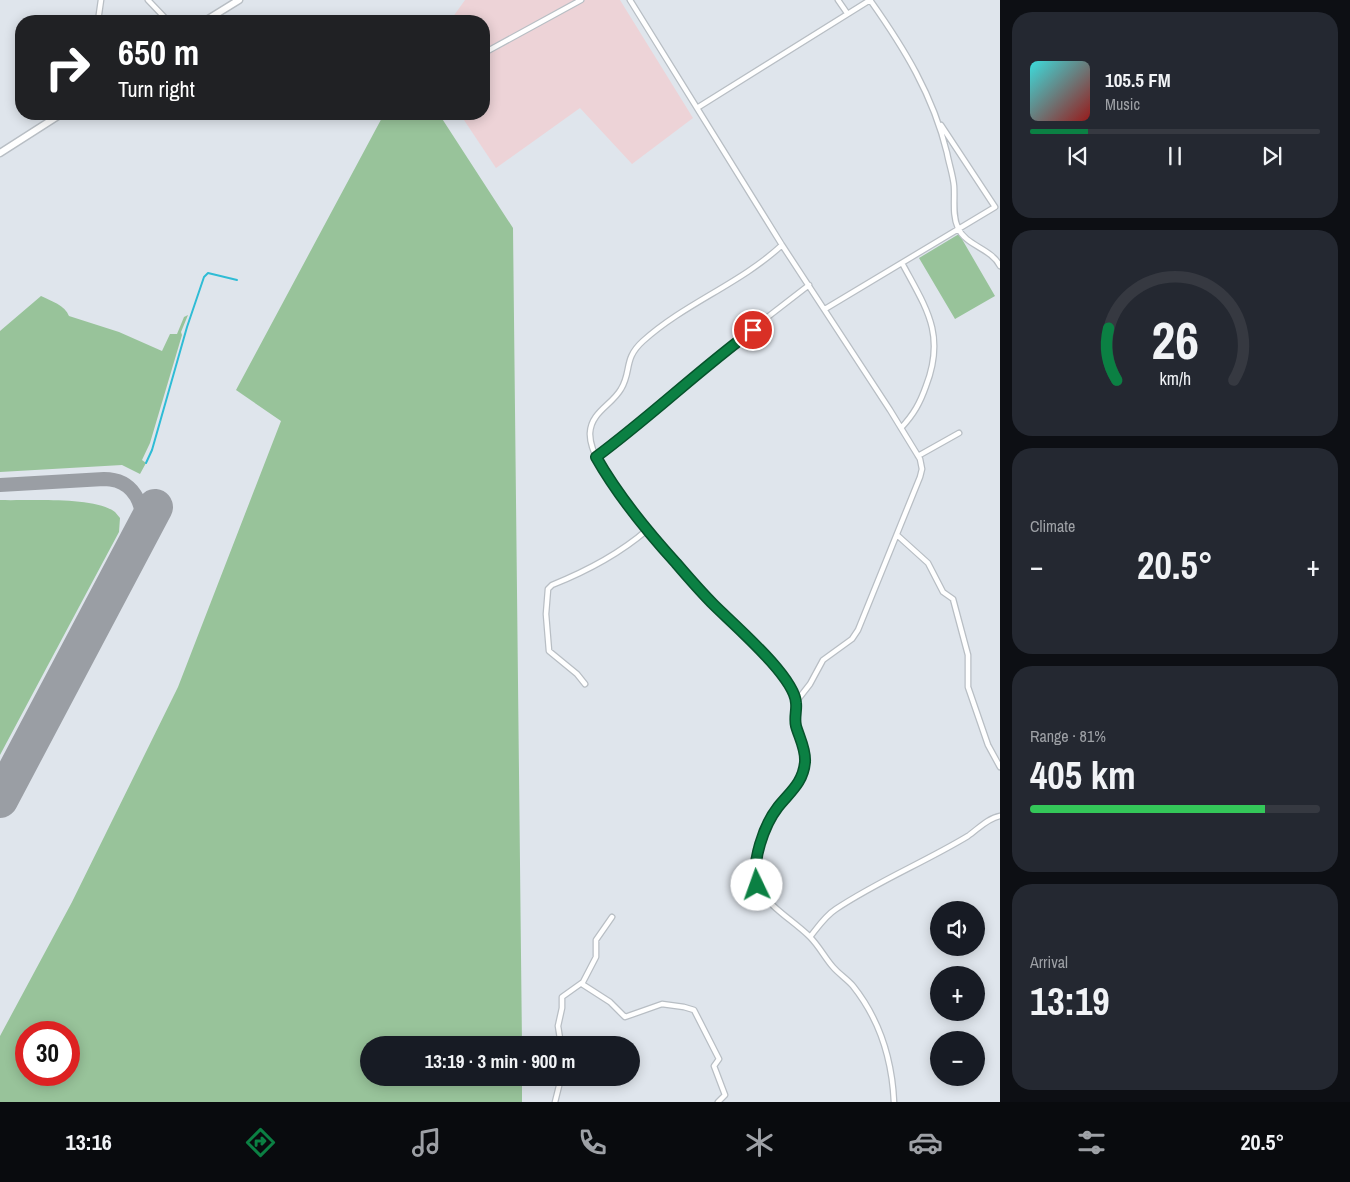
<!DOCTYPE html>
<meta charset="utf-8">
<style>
body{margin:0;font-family:"Archivo Narrow",sans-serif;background:#242831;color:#f1f3f6;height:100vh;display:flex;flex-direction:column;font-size:19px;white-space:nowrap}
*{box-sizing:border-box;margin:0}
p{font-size:16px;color:#9ea1a6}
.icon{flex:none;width:28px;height:28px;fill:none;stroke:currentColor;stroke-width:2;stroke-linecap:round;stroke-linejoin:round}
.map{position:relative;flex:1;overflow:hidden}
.sheet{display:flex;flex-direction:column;gap:12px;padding:12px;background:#0d0f14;width:350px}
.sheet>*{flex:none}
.guide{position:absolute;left:15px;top:15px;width:475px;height:105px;border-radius:20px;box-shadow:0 2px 12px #0003;background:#202124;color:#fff;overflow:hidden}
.controls{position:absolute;left:930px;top:901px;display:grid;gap:10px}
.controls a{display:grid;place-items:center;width:55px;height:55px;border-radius:50%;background:#171b24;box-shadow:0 2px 12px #0003;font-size:25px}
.speed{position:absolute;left:15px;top:1021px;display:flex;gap:10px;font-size:25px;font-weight:700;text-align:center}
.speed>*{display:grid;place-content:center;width:65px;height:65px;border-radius:50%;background:#171b24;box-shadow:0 2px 12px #0003;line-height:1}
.speed .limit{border:8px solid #d22;background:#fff;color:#111}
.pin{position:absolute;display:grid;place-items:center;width:42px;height:42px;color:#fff;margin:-21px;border:2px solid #fff;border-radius:50%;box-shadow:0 1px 5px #0007}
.me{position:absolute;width:55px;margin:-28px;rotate:357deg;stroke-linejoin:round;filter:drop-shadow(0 0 4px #0008)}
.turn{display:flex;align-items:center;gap:18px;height:105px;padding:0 20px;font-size:22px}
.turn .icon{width:65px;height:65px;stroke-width:2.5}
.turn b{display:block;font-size:35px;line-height:42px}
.big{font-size:38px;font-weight:800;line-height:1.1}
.sheet .card{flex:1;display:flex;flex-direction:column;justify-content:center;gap:8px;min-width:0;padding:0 18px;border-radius:20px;background:#242831}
.sheet .dial{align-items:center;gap:0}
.dial svg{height:130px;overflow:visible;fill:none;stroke:#363941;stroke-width:7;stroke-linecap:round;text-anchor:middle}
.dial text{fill:#f1f3f6;stroke:none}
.song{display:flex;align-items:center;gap:15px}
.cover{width:60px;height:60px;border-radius:8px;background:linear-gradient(135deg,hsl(180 70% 55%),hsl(0 70% 35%))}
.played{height:5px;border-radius:2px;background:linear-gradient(90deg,#0b8043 20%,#363941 20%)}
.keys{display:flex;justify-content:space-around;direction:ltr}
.heat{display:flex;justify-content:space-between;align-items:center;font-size:28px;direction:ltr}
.charge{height:8px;border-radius:4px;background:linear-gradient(90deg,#34c759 81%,#363941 0)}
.trip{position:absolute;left:360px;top:1036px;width:280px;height:50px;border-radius:25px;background:#171b24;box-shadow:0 2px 12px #0003;font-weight:800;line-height:50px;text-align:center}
.tab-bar{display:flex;height:80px;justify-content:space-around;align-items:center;background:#090b0e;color:#9ea1a6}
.tab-bar .icon{width:35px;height:35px}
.tab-bar .active{color:#0b8043}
.tab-bar b{font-size:22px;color:#f1f3f6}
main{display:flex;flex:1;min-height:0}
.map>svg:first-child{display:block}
</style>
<main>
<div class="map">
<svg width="1000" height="1102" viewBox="0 0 1000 1102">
<rect width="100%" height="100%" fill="#dfe5ec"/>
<path fill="#edd3d7" d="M 465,0 L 620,0 L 693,118 L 632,164 L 580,108 L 496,168 L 460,114 L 484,114 L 484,21 L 450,21 Z"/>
<path fill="#98c39a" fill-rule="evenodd" d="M 384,114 L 439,114 L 513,228 L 522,1045 L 369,1045 L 369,1078 L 522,1078 L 522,1102 L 0,1102 L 0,1036 L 72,902 L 178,687 L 281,421 L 236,390 ZM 26,1032 L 69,1032 L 69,1075 L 26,1075 Z
M 959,234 L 995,296 L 955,319 L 919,258 Z
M 41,296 C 51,301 65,305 69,316 L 119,332 L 162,351 L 170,334 L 177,334 L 184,317 L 188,315 L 181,332 L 182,335 L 150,443 L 142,460 L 146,463 L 140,474 L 122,465 L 0,472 L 0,331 Z
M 0,500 C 28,501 94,496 115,512 L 120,518 L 119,532 L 0,755 Z"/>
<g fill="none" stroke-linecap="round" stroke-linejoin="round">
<path stroke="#2fbcd5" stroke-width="2" d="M 146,463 L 152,450 L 187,327 L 204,277 L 208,273 L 237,280"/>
<path stroke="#9a9ea4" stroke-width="14" d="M 0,485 L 104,479 C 134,479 143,503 144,529"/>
<path stroke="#9a9ea4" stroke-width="36" d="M 0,800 L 155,507"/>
<g stroke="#b8bec4" stroke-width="7">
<path id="street" d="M 148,0 L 168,21
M 630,0 L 782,245 L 890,410 L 920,459 L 922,469 L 920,477 L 858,630 L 852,639 L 823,660 L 810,684 L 796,702
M 838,0 L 847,13
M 98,21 L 101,0
M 484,53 L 581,0
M 697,108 L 870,0 C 904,48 933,95 947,153 C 949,164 953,175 954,186 C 955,200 952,215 958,228 C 966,246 991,248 1000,266
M 782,245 C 740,284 685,303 643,341 C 623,359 632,371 621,389 C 612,405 591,412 590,433 C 588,474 686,578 716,607 C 740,631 784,666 795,697 C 798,706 794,715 796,724 C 800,743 809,757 801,777 C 796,790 787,797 778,807 C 764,824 748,868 759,888 C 770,908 794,921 810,937 C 819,946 825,958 833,967 C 839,974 847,979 853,986 C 880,1020 892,1059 894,1102
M 825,309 L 995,207 L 941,125
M 901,428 C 914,414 920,403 926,386 C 946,334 926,308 902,263
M 918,456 L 959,433
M 596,457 L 666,401 L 716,357 L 809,285
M 897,535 L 928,563 L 943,592 L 953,599 L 968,655 L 968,687 L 988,745 L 1000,767
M 585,684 L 577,674 L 549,651 L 546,614 L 548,589 L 552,585 C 587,571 618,555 647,530
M 810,937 C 818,927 825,916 836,909 C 878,881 925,862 968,836 C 978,829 988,818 1000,816
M 582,984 L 610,1002 L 625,1017 L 662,1004 L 684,1007 L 694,1010 L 719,1059 L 714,1066 L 725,1095 L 718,1102
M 561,1045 L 558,1026 L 562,1008 L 562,997 L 583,982 L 596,957 L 596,940 L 612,917
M 555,1102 L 561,1078"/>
</g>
<g stroke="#b8bec4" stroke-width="9">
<path id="secondary" d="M 205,21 L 239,0
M 0,153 L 61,114"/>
</g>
<use href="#street" stroke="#fff" stroke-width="4.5"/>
<use href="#secondary" stroke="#fff" stroke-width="6"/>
</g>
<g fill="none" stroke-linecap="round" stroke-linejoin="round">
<g stroke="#07532c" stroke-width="12">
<path id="route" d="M 753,330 C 699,370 650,417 596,457 C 618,496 646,530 676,563 C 688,577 701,592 714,605 C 733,624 795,677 796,703 C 797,710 794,718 796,726 C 799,737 806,749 805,762 C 803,783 790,792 778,807 C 764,825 751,862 757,885"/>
</g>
<use href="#route" stroke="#0b8043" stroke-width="9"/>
</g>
</svg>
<div class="controls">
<a><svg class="icon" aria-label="sound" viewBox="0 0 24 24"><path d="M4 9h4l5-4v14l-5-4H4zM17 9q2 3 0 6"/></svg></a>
<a>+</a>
<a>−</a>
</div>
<div class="speed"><div class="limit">30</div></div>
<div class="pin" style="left:753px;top:330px;background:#d93025"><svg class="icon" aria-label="arrive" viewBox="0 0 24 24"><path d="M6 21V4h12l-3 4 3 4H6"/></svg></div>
<svg class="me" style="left:757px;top:885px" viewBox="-20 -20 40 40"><circle r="19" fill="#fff"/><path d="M0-13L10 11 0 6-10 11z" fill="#0b8043"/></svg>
<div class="trip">13:19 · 3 min · 900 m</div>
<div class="guide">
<div class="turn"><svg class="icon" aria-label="right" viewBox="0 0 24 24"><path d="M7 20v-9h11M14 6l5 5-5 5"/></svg><div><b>650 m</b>Turn right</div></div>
</div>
</div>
<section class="sheet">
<div class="card">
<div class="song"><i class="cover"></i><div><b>105.5 FM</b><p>Music</p></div></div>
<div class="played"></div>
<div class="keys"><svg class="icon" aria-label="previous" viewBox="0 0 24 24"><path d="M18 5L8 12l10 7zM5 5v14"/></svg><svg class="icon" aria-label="pause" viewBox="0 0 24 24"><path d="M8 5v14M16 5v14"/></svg><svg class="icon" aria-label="next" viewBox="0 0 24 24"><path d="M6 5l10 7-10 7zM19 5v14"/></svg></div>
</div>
<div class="card dial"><svg viewBox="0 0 100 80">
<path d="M14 69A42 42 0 1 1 86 69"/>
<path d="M14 69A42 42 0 0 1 9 37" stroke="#0b8043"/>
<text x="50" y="56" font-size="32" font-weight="700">26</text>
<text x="50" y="72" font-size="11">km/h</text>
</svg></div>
<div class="card"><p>Climate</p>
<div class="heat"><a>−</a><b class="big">20.5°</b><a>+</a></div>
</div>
<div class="card"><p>Range · 81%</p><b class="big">405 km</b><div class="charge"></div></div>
<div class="card"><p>Arrival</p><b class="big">13:19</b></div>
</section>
</main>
<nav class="tab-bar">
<b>13:16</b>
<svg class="icon active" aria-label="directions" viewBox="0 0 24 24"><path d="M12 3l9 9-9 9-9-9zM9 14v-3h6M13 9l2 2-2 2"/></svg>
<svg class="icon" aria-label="music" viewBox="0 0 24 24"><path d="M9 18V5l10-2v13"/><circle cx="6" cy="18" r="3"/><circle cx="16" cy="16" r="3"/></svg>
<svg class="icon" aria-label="phone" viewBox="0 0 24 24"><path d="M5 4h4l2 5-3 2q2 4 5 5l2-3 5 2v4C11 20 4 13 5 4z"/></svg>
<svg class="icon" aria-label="climate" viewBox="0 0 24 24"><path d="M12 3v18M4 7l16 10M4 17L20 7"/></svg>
<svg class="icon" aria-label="car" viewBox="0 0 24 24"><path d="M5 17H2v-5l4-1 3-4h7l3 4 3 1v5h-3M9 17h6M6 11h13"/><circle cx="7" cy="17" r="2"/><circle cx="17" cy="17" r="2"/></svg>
<svg class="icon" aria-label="filters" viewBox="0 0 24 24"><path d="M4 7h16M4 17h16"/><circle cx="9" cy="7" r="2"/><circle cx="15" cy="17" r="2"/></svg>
<b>20.5°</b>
</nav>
